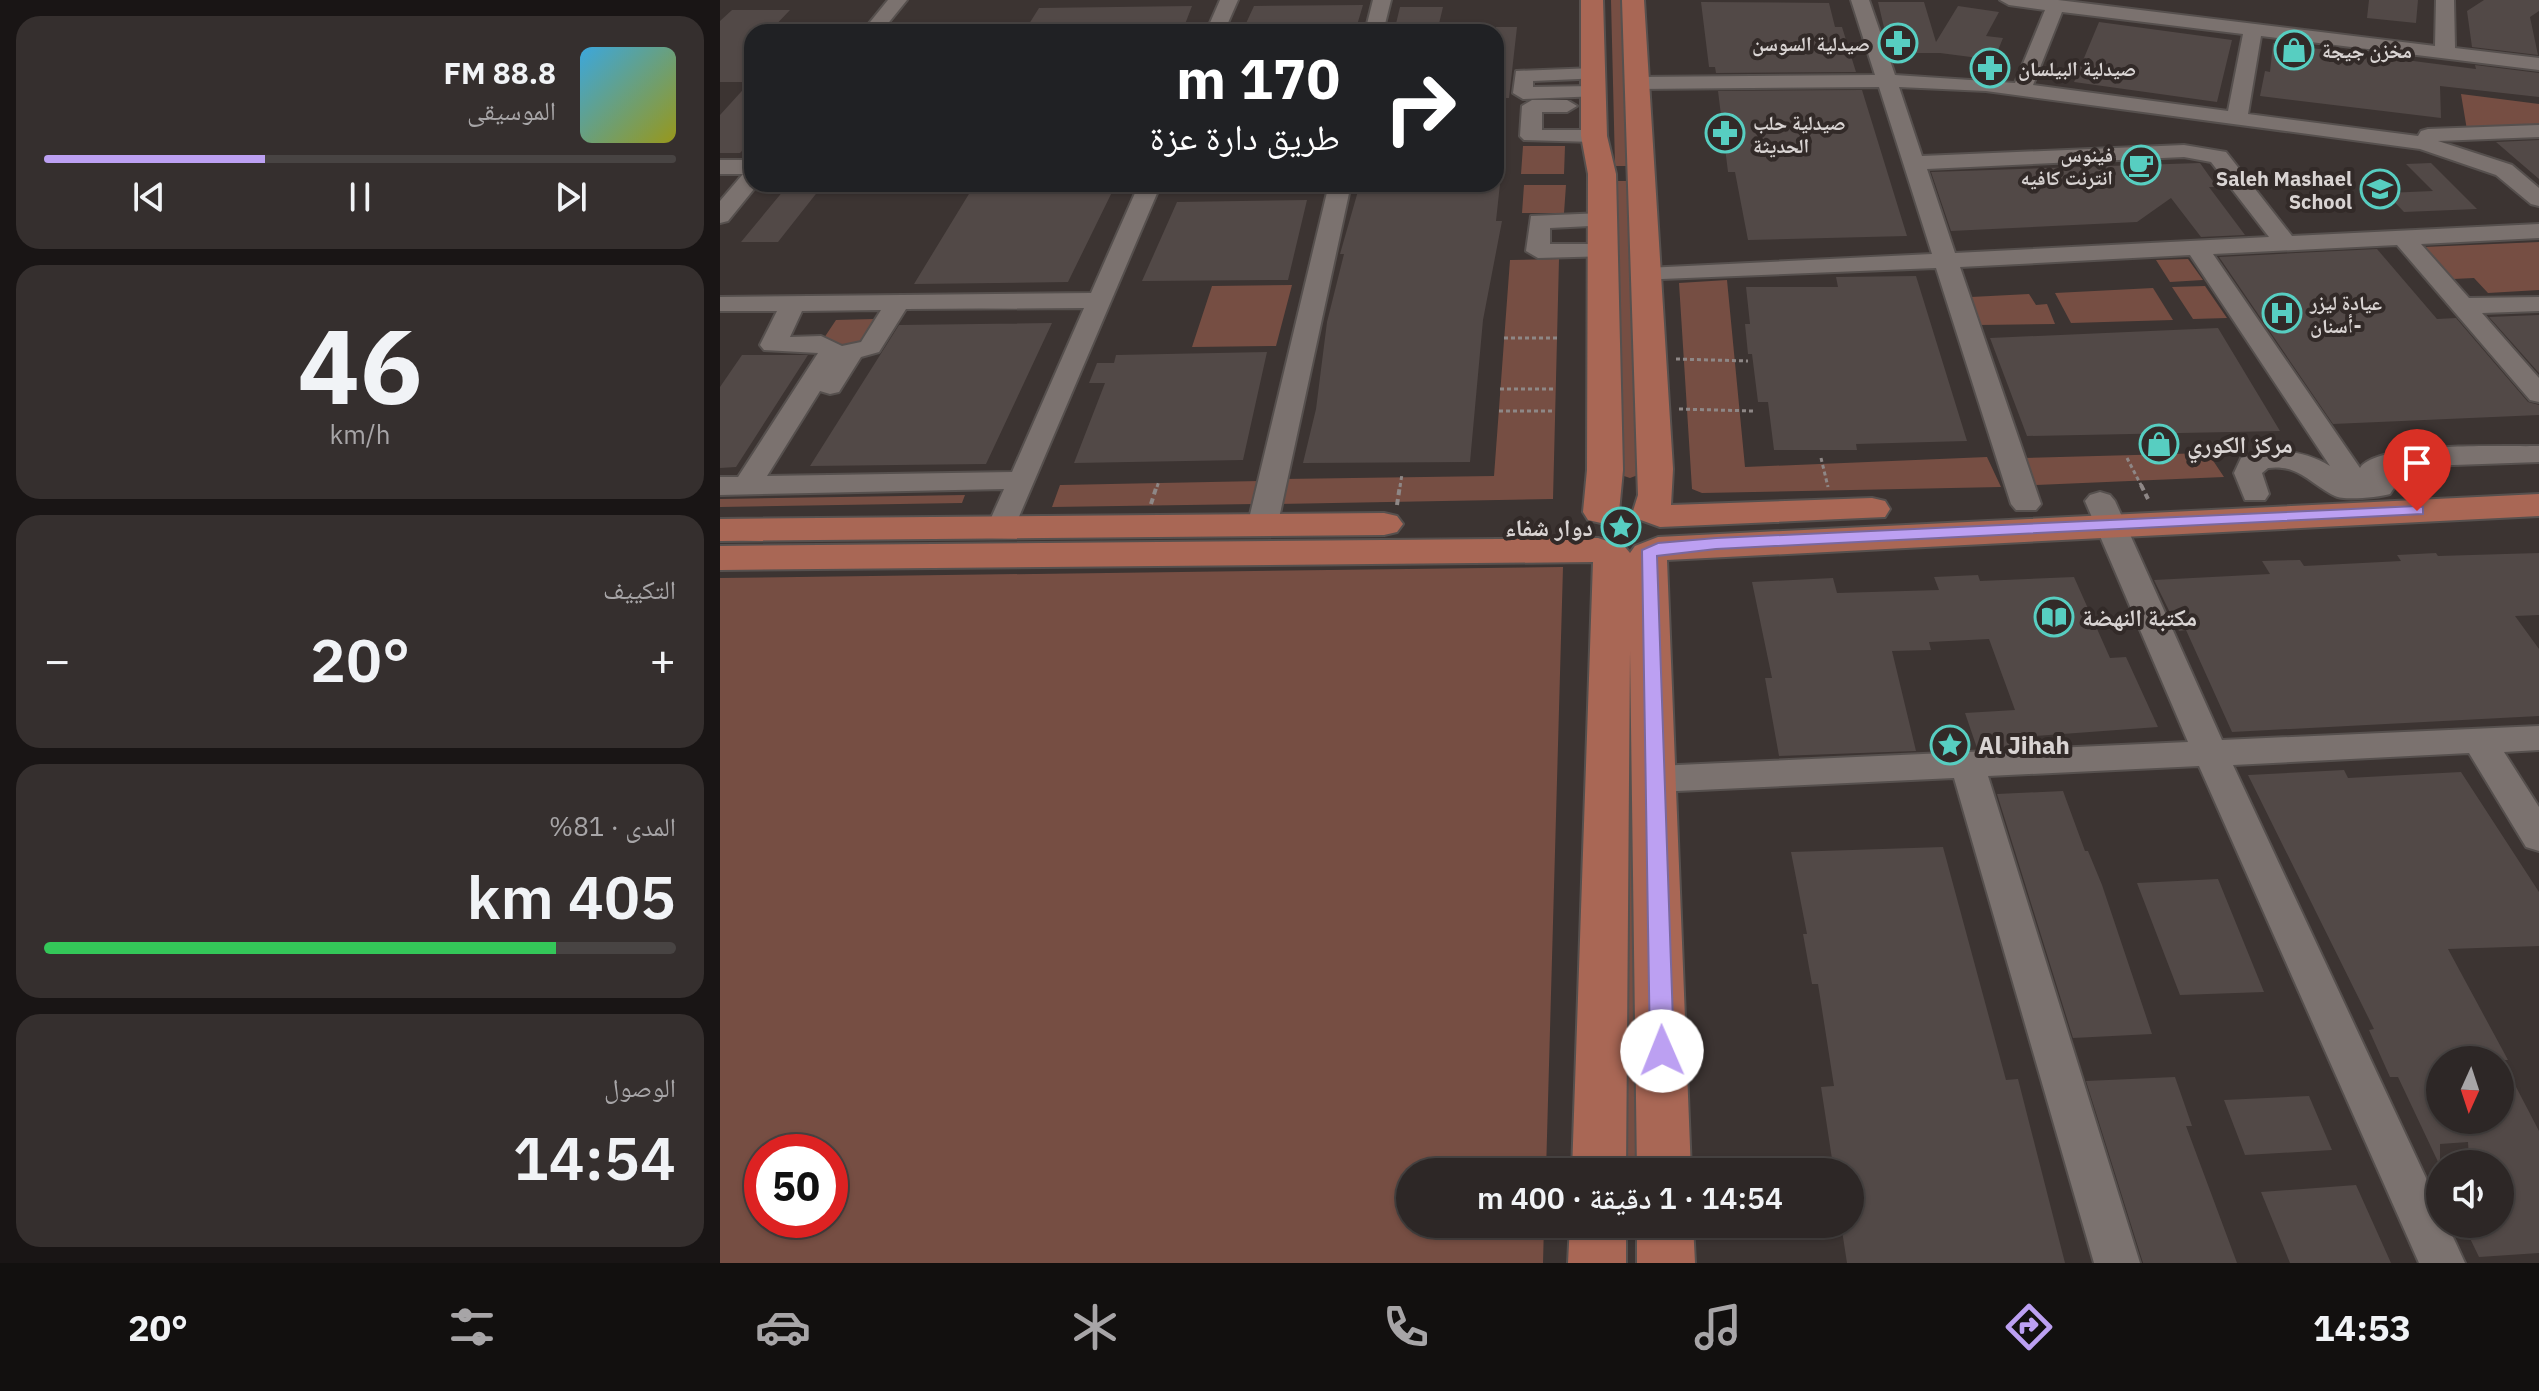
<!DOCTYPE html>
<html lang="ar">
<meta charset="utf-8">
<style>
body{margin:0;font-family:"IBM Plex Sans","Noto Naskh Arabic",sans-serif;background:#352f2e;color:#f1f3f6;direction:rtl;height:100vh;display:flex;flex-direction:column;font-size:30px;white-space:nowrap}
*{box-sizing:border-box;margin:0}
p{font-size:26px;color:#a7a5a7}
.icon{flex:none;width:44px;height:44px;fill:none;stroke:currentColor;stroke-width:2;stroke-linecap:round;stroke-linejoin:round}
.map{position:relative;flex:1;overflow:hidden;direction:ltr}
.panel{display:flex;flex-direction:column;gap:16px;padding:16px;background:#191515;width:720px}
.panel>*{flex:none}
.top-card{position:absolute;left:24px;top:24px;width:760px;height:168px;border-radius:24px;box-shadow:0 2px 6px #0004,0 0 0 2px #484443;direction:rtl;background:#202124;color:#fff;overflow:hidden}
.needle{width:52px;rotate:183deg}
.controls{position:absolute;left:1706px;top:1046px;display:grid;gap:16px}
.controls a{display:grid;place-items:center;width:88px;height:88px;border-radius:50%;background:#2d2726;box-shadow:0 2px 6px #0004,0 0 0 2px #484443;font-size:40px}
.speed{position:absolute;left:24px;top:1134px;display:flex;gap:16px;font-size:40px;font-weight:700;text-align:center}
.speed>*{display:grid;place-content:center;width:104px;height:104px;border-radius:50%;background:#2d2726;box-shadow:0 2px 6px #0004,0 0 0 2px #484443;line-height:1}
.speed .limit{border:12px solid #d22;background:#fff;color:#111}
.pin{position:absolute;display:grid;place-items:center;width:68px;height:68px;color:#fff;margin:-82px -34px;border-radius:50% 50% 50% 0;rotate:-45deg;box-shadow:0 0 8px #0007}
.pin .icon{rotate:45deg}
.me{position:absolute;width:88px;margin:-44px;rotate:359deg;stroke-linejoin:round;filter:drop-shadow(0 0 6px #0008)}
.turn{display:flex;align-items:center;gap:28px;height:168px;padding:0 32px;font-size:36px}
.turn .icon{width:104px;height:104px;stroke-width:2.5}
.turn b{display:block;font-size:56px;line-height:68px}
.big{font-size:60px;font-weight:600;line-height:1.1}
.panel .widget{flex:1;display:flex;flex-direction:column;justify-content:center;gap:12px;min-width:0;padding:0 28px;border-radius:24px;background:#352f2e}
.panel .dial{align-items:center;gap:0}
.dial b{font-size:104px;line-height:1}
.song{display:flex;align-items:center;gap:24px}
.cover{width:96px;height:96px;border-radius:12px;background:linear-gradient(135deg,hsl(200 70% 55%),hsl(60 70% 35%))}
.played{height:8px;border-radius:4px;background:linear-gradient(90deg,#bca0f2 35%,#484443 35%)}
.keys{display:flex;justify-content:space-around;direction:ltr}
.heat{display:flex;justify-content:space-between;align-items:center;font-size:44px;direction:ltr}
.charge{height:12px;border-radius:6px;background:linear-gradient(90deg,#34c759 81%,#484443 0)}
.trip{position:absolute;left:676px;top:1158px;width:468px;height:80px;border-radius:40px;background:#2d2726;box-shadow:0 2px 6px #0004,0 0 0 2px #484443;font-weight:600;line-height:80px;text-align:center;direction:rtl}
.dock{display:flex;height:128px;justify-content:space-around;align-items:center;background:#12100f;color:#a7a5a7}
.dock .icon{width:56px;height:56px}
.dock .current{color:#bca0f2}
.dock b{font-size:36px;color:#f1f3f6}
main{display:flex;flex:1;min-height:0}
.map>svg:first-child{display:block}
</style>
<main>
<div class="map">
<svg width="1819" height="1263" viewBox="0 0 1819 1263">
<rect width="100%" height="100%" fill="#3c3432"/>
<path fill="#764e43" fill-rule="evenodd" d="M 891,0 L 901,0 L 907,166 L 895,166 Z
M 1741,94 L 1819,104 L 1819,129 L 1747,130 Z
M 803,146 L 845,146 L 844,174 L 801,174 Z
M 895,181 L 907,181 L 918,475 L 910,478 L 901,475 Z
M 537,184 L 609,184 L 608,192 L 535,192 Z
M 804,185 L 846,185 L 844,213 L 802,213 Z
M 1819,242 L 1819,290 L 1768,293 L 1754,278 L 1733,279 L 1704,247 Z
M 839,259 L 833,499 L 558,504 L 563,479 L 774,476 L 790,260 Z
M 1468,259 L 1483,280 L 1450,282 L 1436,260 Z
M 1007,280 L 1025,467 L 1267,457 L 1281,487 L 982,493 L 972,489 L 959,283 Z
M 572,285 L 556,346 L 472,347 L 492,286 Z
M 1485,286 L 1507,318 L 1473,319 L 1452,287 Z
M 1433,288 L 1453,320 L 1351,323 L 1335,293 Z
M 1309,294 L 1316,305 L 1327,304 L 1335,324 L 1258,325 L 1251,297 Z
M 154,319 L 139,344 L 100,344 L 116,320 Z
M 1488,453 L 1504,477 L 1316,485 L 1303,458 Z
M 540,481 L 535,504 L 332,507 L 340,485 Z
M 245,495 L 242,503 L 0,507 L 0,499 Z
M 843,567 L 826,1172 L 690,1172 L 690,1224 L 824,1224 L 823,1263 L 0,1263 L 0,578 ZM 42,1152 L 110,1152 L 110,1220 L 42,1220 Z
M 895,574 L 914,574 L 930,1172 L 900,1172 Z"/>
<path fill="#524947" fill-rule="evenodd" d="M 1649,0 L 1698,0 L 1696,23 L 1647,18 Z
M 1764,0 L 1819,0 L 1819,11 L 1810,17 L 1818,55 L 1752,47 L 1747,11 Z
M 981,2 L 1109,3 L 1115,27 L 1122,27 L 1136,72 L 996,73 L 995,67 L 989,67 Z
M 1158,2 L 1204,2 L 1216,42 L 1238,6 L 1279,12 L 1266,36 L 1283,38 L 1274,60 L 1220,53 L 1170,53 Z
M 643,5 L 635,32 L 522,32 L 534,6 Z
M 472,6 L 462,32 L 304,32 L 319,8 Z
M 680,7 L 723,7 L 717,32 L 674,32 Z
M 12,10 L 70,10 L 49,32 L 32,32 L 32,140 L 20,153 L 0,153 L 0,115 L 30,82 L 0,82 L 0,21 Z
M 1379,22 L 1512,40 L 1497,102 L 1354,82 Z
M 776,27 L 797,27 L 789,98 L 776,98 Z
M 1553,43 L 1748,68 L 1756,69 L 1755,65 L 1819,73 L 1819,97 L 1720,86 L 1721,118 L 1540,96 L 1545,71 L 1550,72 Z
M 1142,90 L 1187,236 L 1028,240 L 1015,172 L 1008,172 L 998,91 Z
M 1819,140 L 1819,179 L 1776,142 Z
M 1480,163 L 1497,187 L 1489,187 L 1525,235 L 1481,237 L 1451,198 L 1417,222 L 1231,231 L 1211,172 Z
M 1711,163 L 1757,209 L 1684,212 L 1666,193 L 1713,191 L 1686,164 Z
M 255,184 L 396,184 L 348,282 L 194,284 Z
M 640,184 L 780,184 L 776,221 L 782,221 L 763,320 L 750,462 L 583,463 L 596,409 L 607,322 L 624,254 L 620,254 Z
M 64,190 L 99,190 L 58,242 L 21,242 Z
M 587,200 L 568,280 L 422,281 L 457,202 Z
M 1657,249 L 1717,319 L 1736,318 L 1808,402 L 1819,405 L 1819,415 L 1613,424 L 1499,257 Z
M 1196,276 L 1247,441 L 1136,444 L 1137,450 L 1054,450 L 1048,402 L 1038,402 L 1032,354 L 1028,354 L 1025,324 L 1030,324 L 1026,287 L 1118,287 L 1116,277 Z
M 1819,315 L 1819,373 L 1769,317 Z
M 332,323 L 266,464 L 90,466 L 179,325 Z
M 1498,328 L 1560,431 L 1307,436 L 1270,338 Z
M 547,352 L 523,460 L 354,463 L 385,383 L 369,383 L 377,363 L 394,363 L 396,355 Z
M 22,355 L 88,355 L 16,467 L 0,468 L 0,387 Z
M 1716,553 L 1718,556 L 1819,553 L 1819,615 L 1795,616 L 1819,649 L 1819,716 L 1512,732 L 1466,630 L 1459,631 L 1434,580 L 1550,574 L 1542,561 L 1580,560 L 1584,566 L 1681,561 L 1677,555 Z
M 1258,575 L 1260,581 L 1354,577 L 1390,658 L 1406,657 L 1438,727 L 1287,738 L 1290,747 L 1257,748 L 1245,713 L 1295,710 L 1269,639 L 1209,642 L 1211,650 L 1172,651 L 1196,751 L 1059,756 L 1045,678 L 1052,678 L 1032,582 L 1113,578 L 1117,593 L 1219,590 L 1214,577 Z
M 1624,770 L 1628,778 L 1741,772 L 1819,892 L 1819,946 L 1728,949 L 1788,1060 L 1782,1060 L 1819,1131 L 1819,1253 L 1759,1257 L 1743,1224 L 1780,1224 L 1780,1160 L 1749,1161 L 1748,1142 L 1720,1144 L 1720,1166 L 1678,1077 L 1670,1077 L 1649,1030 L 1654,1029 L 1528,775 ZM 1720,1060 L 1780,1060 L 1780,1120 L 1720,1120 Z
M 1343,791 L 1365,851 L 1368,851 L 1382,885 L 1432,1034 L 1353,1038 L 1277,794 Z
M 1223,847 L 1286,1080 L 1298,1079 L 1345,1263 L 1127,1263 L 1121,1224 L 1130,1224 L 1130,1172 L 1114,1172 L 1101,1087 L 1114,1086 L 1098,984 L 1092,984 L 1083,934 L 1087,934 L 1071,852 Z
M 1498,879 L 1544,992 L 1460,995 L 1417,883 Z
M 1455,1077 L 1472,1126 L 1466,1126 L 1517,1263 L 1423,1263 L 1366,1081 Z
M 1589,1096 L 1612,1150 L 1525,1155 L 1504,1100 Z
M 1636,1185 L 1671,1263 L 1570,1263 L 1541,1192 Z"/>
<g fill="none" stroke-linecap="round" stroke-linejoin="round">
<g stroke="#56504e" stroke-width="4">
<path id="minor" d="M 168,0 L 187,0 L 161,32 L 142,32 Z
M 500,0 L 518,0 L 504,32 L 486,32 Z
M 653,0 L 671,0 L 663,32 L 645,32 Z
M 1131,0 L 1149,0 L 1175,75 L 1295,83 L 1325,10 L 1289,5 L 1280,0 L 1338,0 L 1715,46 L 1716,0 L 1734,0 L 1735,48 L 1819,58 L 1819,70 L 1541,36 L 1528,114 L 1698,136 L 1701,131 L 1708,129 L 1819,125 L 1819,137 L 1718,141 L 1792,165 L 1819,188 L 1819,206 L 1811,204 L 1776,175 L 1700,149 L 1266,91 L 1179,87 L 1202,156 L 1464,145 L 1506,152 L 1572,236 L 1819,224 L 1819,238 L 1701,244 L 1749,298 L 1819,297 L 1819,311 L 1762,313 L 1819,378 L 1819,402 L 1810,400 L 1677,245 L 1493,254 L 1640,468 C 1658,441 1784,447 1819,446 L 1819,462 L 1677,467 L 1669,471 L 1674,488 L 1670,494 C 1660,497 1624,501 1615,496 C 1590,484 1579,464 1548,468 L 1542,473 L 1549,494 L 1545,500 L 1525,500 L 1514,473 L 1521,458 C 1553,449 1580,448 1610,466 L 1470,255 L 1240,267 L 1321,504 L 1316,510 L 1296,510 L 1291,504 L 1216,268 L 917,280 L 914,275 L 926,268 L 1212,254 L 1159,87 L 917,89 L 907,83 L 917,77 L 1155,75 ZM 1342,12 L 1523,34 L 1508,111 L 1313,85 ZM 1464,157 L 1491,162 L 1549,237 L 1235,253 L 1207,169 Z
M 874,68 L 881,70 L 884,74 L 881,78 L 813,81 L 813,87 L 873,86 L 883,92 L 880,96 L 803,99 L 793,93 L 796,71 Z
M 812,100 L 847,100 L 857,106 L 847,112 L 822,112 L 822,130 L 874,130 L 885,136 L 874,142 L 804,140 L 800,136 L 802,106 Z
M 0,160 L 32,160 L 32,184 L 38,184 L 8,221 L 0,223 L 0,201 L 23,174 L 0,174 Z
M 419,184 L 441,184 L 292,533 L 272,533 L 267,527 L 284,489 L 0,495 L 0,477 L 18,477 L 98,353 L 44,350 L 40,345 L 57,311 L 0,311 L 0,297 L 371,293 ZM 364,308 L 292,472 L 47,476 L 100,391 L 110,394 L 119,392 L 141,357 L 159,352 L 186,309 ZM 161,310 L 141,342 L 122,346 L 101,336 L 70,337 L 82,311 Z
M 609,184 L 631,184 L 558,523 L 553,529 L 533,529 L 528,523 Z
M 883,213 L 894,220 L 891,225 L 830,228 L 830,244 L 883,244 L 891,246 L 895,251 L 891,256 L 818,258 L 806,251 L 811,216 Z
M 1380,492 L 1390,495 L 1395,501 L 1502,740 L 1819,726 L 1819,750 L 1784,752 L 1819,807 L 1819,851 L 1806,847 L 1749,753 L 1513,765 L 1720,1208 L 1720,1224 L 1727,1224 L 1745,1263 L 1699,1263 L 1479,766 L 1268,776 L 1420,1263 L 1374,1263 L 1234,778 L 936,792 L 924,788 L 918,779 L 924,770 L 936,766 L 1468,742 L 1365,501 L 1370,495 Z"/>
</g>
<g stroke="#56504e" stroke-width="4">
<path id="major" d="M 861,0 L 883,0 L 887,136 L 896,174 L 903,470 L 899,512 L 894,520 L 881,523 L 868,520 L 863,512 L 867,470 L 868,174 L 861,136 Z
M 902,0 L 924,0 L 953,469 L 951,505 L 1152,498 L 1165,501 L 1170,509 L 1165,517 L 940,527 L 918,519 L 913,511 L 918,495 Z
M 1819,494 L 1819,516 L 947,560 L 971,1172 L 917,1172 L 910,651 L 906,1172 L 852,1172 L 873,562 L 0,570 L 0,546 L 878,538 L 905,547 L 910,553 L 915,546 L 938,537 Z
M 664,513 L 677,516 L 683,524 L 677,532 L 664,535 L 0,541 L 0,519 Z
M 850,1224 L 906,1224 L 906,1263 L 848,1263 Z
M 917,1224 L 973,1224 L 975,1263 L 917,1263 Z"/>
</g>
<path stroke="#8e8786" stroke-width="3" stroke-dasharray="4 3" stroke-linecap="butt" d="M 784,338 L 837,338
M 956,359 L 1028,361
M 780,389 L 836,389
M 959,409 L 1033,411
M 779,411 L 835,411
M 1101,458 L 1108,487
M 1407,458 L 1422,487
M 437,487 L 439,481
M 680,487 L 682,474"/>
<path stroke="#8e8786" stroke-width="4" stroke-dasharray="6 4" stroke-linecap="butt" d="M 1421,485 L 1428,499
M 431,504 L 437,485
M 677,505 L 680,485"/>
<use href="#minor" fill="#7b726f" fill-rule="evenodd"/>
<use href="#major" fill="#a96755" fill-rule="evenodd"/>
</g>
<path fill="#bca0f2" stroke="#7a689d" stroke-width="2" d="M 1697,506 L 1703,507 L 1703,514 L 996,549 L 937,556 L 954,1051 L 950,1058 L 942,1061 L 933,1058 L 930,1051 L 922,550 L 938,543 L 996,538 Z"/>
<defs>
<g id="pharmacy-ring" transform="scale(2)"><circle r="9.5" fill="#322a28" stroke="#57cec1" stroke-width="1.5"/><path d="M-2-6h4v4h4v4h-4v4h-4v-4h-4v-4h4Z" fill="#57cec1"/></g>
<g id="shop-ring" transform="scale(2)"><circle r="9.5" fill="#322a28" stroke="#57cec1" stroke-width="1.5"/><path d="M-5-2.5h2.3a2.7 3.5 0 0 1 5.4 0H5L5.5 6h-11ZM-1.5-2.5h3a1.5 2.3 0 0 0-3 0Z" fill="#57cec1"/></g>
<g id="cafe-ring" transform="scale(2)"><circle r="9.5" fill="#322a28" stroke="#57cec1" stroke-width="1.5"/><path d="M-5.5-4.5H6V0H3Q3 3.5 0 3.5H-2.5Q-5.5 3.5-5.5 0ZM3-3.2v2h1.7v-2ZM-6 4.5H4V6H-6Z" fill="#57cec1"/></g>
<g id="school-ring" transform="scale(2)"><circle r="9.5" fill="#322a28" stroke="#57cec1" stroke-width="1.5"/><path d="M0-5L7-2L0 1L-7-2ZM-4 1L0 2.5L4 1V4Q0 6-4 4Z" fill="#57cec1"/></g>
<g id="hospital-ring" transform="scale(2)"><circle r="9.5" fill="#322a28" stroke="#57cec1" stroke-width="1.5"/><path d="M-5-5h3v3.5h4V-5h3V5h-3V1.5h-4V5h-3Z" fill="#57cec1"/></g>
<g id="sight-ring" transform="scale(2)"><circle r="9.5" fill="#322a28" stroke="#57cec1" stroke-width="1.5"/><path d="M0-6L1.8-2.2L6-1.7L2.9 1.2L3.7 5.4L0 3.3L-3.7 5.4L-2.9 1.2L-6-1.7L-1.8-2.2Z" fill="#57cec1"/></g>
<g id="library-ring" transform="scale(2)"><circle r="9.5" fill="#322a28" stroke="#57cec1" stroke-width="1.5"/><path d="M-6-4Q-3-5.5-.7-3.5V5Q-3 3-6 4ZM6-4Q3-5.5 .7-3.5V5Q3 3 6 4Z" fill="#57cec1"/></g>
</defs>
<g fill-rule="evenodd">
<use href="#pharmacy-ring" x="1178" y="43"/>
<use href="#shop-ring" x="1574" y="50"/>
<use href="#pharmacy-ring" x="1270" y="68"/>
<use href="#pharmacy-ring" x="1005" y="133"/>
<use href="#cafe-ring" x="1421" y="165"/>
<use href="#school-ring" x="1660" y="189"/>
<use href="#hospital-ring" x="1562" y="313"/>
<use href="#shop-ring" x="1439" y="444"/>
<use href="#sight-ring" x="901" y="527"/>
<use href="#library-ring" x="1334" y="617"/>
<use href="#sight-ring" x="1230" y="745"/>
</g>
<g text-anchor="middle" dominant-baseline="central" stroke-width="8" stroke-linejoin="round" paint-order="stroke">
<g font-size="20" font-weight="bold" fill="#d9d4d3" stroke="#322a28" text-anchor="start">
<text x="1150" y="43" text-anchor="end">صيدلية السوسن</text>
<text x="1602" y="50">مخزن جيجة</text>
<text x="1298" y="68">صيدلية البيلسان</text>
<text x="1033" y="122">صيدلية حلب<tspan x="1033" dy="23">الحديثة</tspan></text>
<text x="1393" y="154" text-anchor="end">فينوس<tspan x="1393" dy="23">انترنت كافيه</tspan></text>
<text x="1632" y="178" text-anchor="end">Saleh Mashael<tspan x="1632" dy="23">School</tspan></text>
<text x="1590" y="302">عيادة ليزر<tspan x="1590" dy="23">أسنان-</tspan></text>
</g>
<g font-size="24" font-weight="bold" fill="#d9d4d3" stroke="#322a28" text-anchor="start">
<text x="1467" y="444">مركز الكوري</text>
<text x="873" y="527" text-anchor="end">دوار شفاء</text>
<text x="1362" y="617">مكتبة النهضة</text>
<text x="1258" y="745">Al Jihah</text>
</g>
</g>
</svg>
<div class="controls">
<a><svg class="needle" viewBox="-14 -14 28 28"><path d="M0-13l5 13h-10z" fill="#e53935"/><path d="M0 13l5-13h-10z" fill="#a7a5a7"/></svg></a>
<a><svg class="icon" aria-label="sound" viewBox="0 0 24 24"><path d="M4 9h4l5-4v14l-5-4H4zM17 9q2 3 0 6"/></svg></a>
</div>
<div class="speed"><div class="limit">50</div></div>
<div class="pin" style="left:1697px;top:511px;background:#d93025"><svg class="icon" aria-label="arrive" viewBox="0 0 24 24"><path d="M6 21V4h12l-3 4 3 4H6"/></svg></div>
<svg class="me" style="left:942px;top:1051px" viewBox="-20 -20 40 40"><circle r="19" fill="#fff"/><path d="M0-13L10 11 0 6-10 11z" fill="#bca0f2"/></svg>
<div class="trip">14:54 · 1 دقيقة · 400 m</div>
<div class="top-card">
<div class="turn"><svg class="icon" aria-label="right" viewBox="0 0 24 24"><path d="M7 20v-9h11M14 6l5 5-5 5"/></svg><div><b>170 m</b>طريق دارة عزة</div></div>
</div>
</div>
<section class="panel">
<div class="widget">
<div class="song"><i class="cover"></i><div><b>88.8 FM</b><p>الموسيقى</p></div></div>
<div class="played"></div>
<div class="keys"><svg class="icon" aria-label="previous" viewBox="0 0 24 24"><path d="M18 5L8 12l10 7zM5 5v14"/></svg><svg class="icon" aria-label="pause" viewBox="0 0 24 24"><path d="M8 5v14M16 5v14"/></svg><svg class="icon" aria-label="next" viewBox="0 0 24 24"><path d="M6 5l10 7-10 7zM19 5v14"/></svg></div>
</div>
<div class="widget dial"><b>46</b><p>km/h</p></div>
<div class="widget"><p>التكييف</p>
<div class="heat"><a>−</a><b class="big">20°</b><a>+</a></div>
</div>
<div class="widget"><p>المدى · 81%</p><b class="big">405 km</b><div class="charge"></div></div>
<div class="widget"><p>الوصول</p><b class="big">14:54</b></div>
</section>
</main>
<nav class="dock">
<b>14:53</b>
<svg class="icon current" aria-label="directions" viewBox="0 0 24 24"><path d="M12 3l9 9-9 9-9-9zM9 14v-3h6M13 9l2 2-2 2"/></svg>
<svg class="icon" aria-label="music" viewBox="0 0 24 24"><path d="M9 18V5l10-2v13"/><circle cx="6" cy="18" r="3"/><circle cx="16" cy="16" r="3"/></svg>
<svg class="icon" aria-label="phone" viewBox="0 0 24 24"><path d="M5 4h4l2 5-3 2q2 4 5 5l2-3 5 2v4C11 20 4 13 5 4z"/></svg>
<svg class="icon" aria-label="climate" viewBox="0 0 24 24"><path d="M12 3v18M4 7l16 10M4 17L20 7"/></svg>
<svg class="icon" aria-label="car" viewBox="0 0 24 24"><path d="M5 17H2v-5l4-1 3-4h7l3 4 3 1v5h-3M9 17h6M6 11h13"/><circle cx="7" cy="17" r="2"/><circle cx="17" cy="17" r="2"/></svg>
<svg class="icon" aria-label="filters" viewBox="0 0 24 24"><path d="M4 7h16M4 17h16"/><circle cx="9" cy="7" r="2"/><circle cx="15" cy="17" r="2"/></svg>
<b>20°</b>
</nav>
